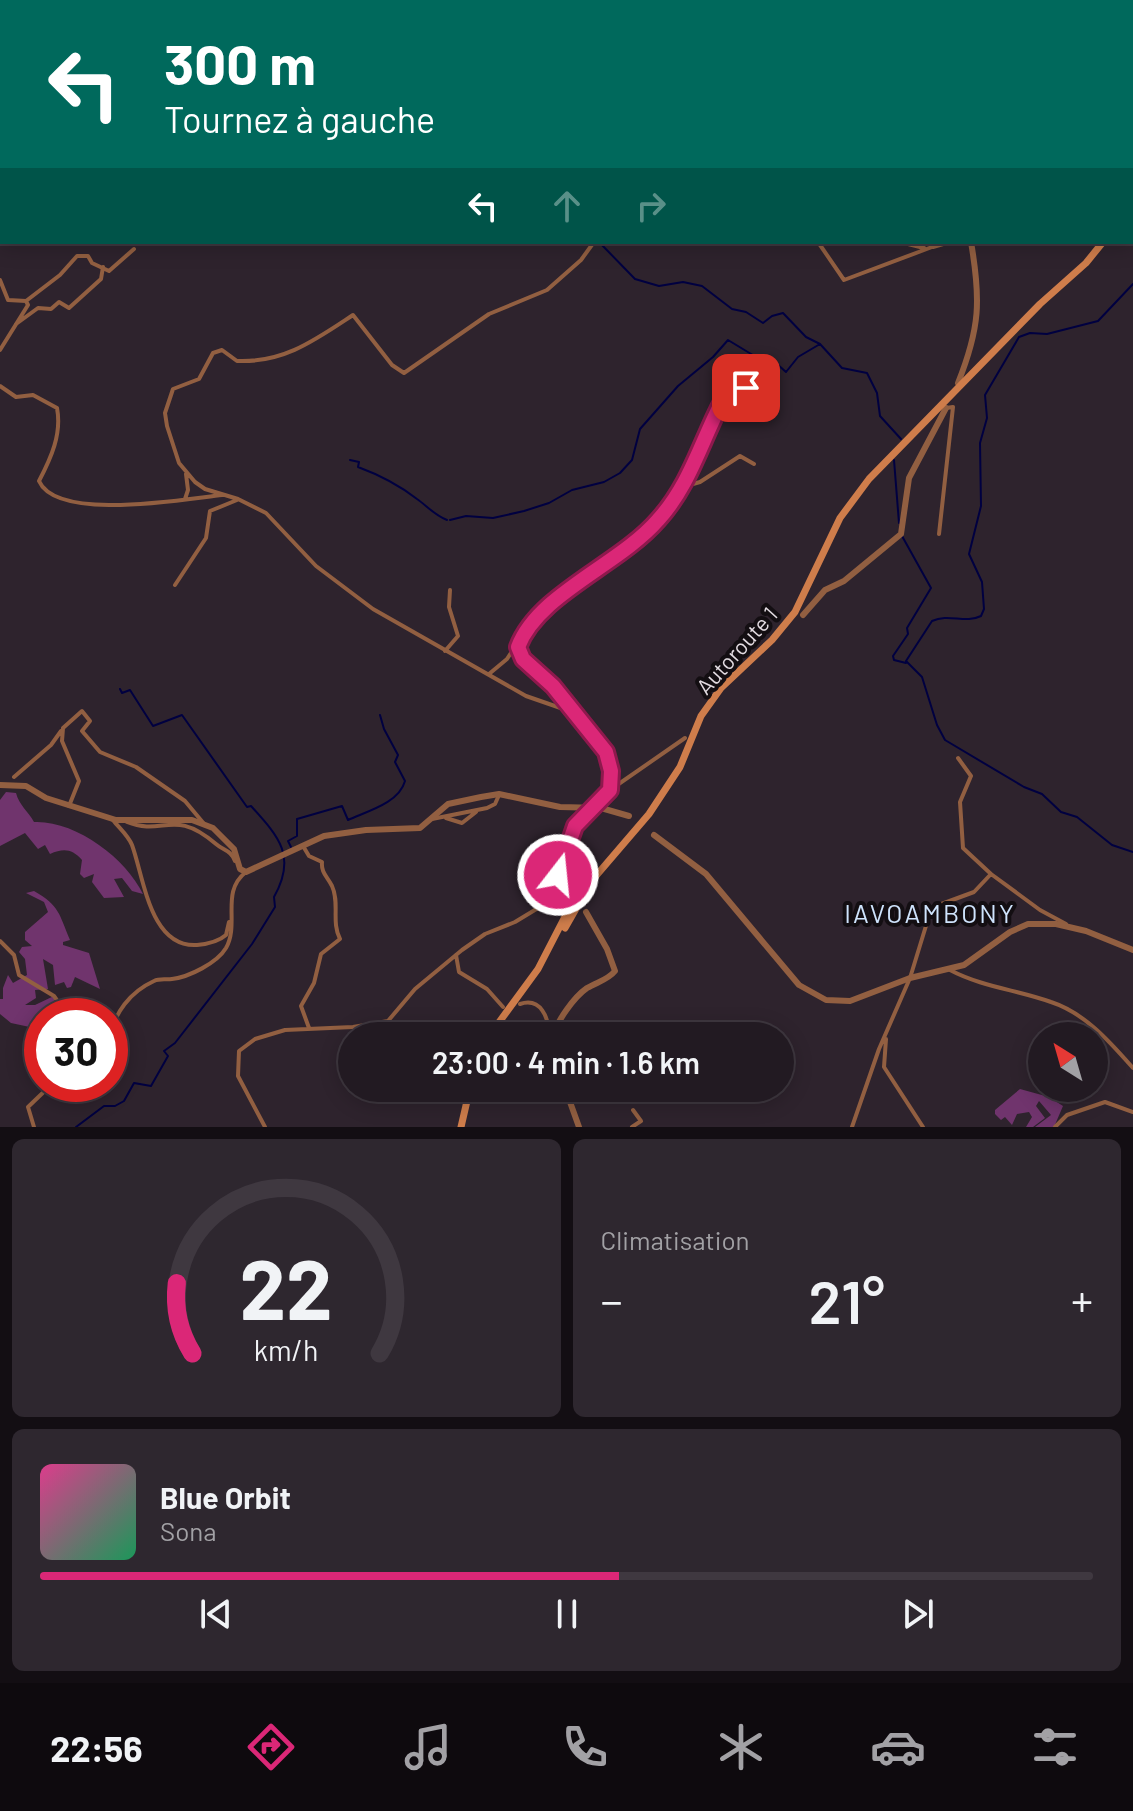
<!DOCTYPE html>
<html lang="fr">
<meta charset="utf-8">
<style>
body{margin:0;font-family:Barlow,sans-serif;background:#2e272f;color:#f1f3f6;height:100vh;display:flex;flex-direction:column;font-size:30px;white-space:nowrap}
*{box-sizing:border-box;margin:0}
p{font-size:26px;color:#a2a1a5}
.icon{flex:none;width:44px;height:44px;fill:none;stroke:currentColor;stroke-width:2;stroke-linecap:round;stroke-linejoin:round}
.map{position:relative;height:1127px;overflow:hidden}
.drawer{display:flex;flex-direction:column;gap:12px;padding:12px;background:#130e13;flex:1}
.drawer>*{flex:none}
.hud{position:absolute;left:0px;top:0px;width:1134px;height:244px;box-shadow:0 4px 20px #0003,0 0 0 2px #3f3840;background:#00695c;color:#fff;overflow:hidden}
.needle{width:52px;rotate:323deg}
.buttons{position:absolute;left:1028px;top:1022px;display:grid;gap:16px}
.buttons a{display:grid;place-items:center;width:80px;height:80px;border-radius:50%;background:#221a22;box-shadow:0 4px 20px #0003,0 0 0 2px #3f3840;font-size:40px}
.speed{position:absolute;left:24px;top:998px;display:flex;gap:16px;font-size:40px;font-weight:700;text-align:center}
.speed>*{display:grid;place-content:center;width:104px;height:104px;border-radius:50%;background:#221a22;box-shadow:0 4px 20px #0003,0 0 0 2px #3f3840;line-height:1}
.speed .limit{border:12px solid #d22;background:#fff;color:#111}
.pin{position:absolute;display:grid;place-items:center;width:68px;height:68px;color:#fff;margin:-34px;border-radius:16px;box-shadow:0 4px 12px #0006}
.me{position:absolute;width:88px;margin:-44px;rotate:16deg;stroke-linejoin:round;filter:drop-shadow(0 0 6px #0008)}
.turn{display:flex;align-items:center;gap:28px;height:168px;padding:0 32px;font-size:36px}
.turn .icon{width:104px;height:104px;stroke-width:2.5}
.turn b{display:block;font-size:56px;line-height:68px}
.lanes{display:flex;align-items:center;height:76px;padding:0 32px;background:#0003;justify-content:center;gap:40px;direction:ltr}
.lanes .off{opacity:.35}
.big{font-size:60px;font-weight:600;line-height:1.1}
.drawer .card{flex:1;display:flex;flex-direction:column;justify-content:center;gap:12px;min-width:0;padding:0 28px;border-radius:12px;background:#2e272f}
.drawer .dial{align-items:center;gap:0}
.dial svg{height:208px;overflow:visible;fill:none;stroke:#3f3840;stroke-width:7;stroke-linecap:round;text-anchor:middle}
.dial text{fill:#f1f3f6;stroke:none}
.song{display:flex;align-items:center;gap:24px}
.cover{width:96px;height:96px;border-radius:12px;background:linear-gradient(135deg,hsl(330 70% 55%),hsl(150 70% 35%))}
.played{height:8px;border-radius:4px;background:linear-gradient(90deg,#db2777 55%,#3f3840 55%)}
.keys{display:flex;justify-content:space-around;direction:ltr}
.heat{display:flex;justify-content:space-between;align-items:center;font-size:44px;direction:ltr}
.drawer .tiles{flex:1;display:grid;gap:12px;grid-template-columns:1fr 1fr}
.card:last-child{grid-column:span 2}
.trip{position:absolute;left:338px;top:1022px;width:456px;height:80px;border-radius:40px;background:#221a22;box-shadow:0 4px 20px #0003,0 0 0 2px #3f3840;font-weight:600;line-height:80px;text-align:center}
.menu{display:flex;height:128px;justify-content:space-around;align-items:center;background:#0e0a0e;color:#a2a1a5}
.menu .icon{width:56px;height:56px}
.menu .on{color:#db2777}
.menu b{font-size:36px;color:#f1f3f6}
.map>svg:first-child{display:block}
</style>
<div class="map">
<svg width="1133" height="1127" viewBox="0 0 1133 1127">
<rect width="100%" height="100%" fill="#2e232d"/>
<path fill="#70346d" d="M 6,792 L 16,793 C 19,805 28,811 34,822 C 75,820 126,858 143,894 L 132,891 L 122,878 L 114,879 L 124,897 L 104,898 L 92,882 L 94,874 L 84,878 L 80,874 L 82,860 C 72,849 64,848 50,854 L 45,845 L 38,849 L 25,833 L 0,846 L 0,800 Z
M 34,891 C 60,906 59,914 70,940 L 63,942 L 63,945 L 89,953 L 100,989 L 75,977 L 71,987 L 67,988 L 64,982 L 55,985 L 53,965 L 43,959 L 48,989 L 35,990 L 36,998 L 25,1005 L 35,1005 L 56,995 L 52,1007 L 42,1016 L 39,1029 L 11,1023 L 0,1014 L 0,999 L 3,999 L 3,988 L 8,975 L 13,983 L 27,975 L 25,959 L 19,952 L 22,947 L 32,946 L 25,940 L 25,932 L 48,912 L 44,902 L 26,893 Z
M 1020,1089 L 1049,1097 L 1063,1106 L 1054,1127 L 1035,1127 L 1051,1115 L 1039,1101 L 1036,1106 L 1045,1118 L 1033,1127 L 1026,1127 L 1032,1117 L 1029,1112 L 1017,1114 L 1012,1125 L 1005,1117 L 1001,1120 L 995,1114 L 995,1110 Z"/>
<g fill="none" stroke-linecap="round" stroke-linejoin="round">
<path stroke="#000040" stroke-width="2" d="M 1132,194 L 1133,193
M 1132,228 L 1133,230
M 599,242 L 635,279 L 659,286 L 683,282 L 702,286 L 732,309 L 746,312 L 763,323 L 772,316 L 783,313 L 806,337 L 820,344
M 1133,284 L 1098,321 L 1047,334 L 1030,333 L 1019,337 L 985,395 L 987,418 L 980,443 L 981,506 L 969,554 L 982,582 L 984,609 L 981,616 C 965,624 949,613 932,621 L 906,661 L 922,677 L 937,725 L 945,740 L 1024,787 L 1042,794 L 1061,812 L 1077,817 L 1112,845 L 1133,852
M 350,460 L 359,462 L 358,467 C 377,474 399,485 417,499 C 426,505 434,515 447,520
M 894,460 L 899,523
M 450,520 L 466,516 L 493,518 L 524,511 L 549,503 L 572,490 L 604,482 L 620,473 L 632,460 L 640,429 L 678,386 L 713,357 L 728,340 L 761,360 L 768,356 L 786,372 L 798,357 L 820,344 L 842,368 L 867,373 L 877,393 L 880,416 L 901,439
M 902,536 L 931,588 L 907,628 L 908,634 L 893,656 L 894,660 L 906,663
M 291,847 L 288,841 L 297,836 L 297,819 L 342,806 L 348,820 C 368,811 399,803 405,781 L 395,762 L 398,755 L 384,729 L 380,715
M 76,1127 L 104,1106 L 115,1106 L 124,1101 L 134,1083 L 151,1086 L 168,1056 L 164,1051 L 175,1043 L 252,944 L 275,907 L 274,897 C 297,856 279,837 251,806 L 247,807 L 182,715 L 153,726 L 130,690 L 122,693 L 120,689"/>
<path stroke="#925f41" stroke-width="4" d="M 814,0 L 815,2
M 1101,0 L 1103,2
M 998,2 L 999,0
M 1132,29 L 1133,30
M 0,82 L 2,82
M 1132,95 L 1133,94
M 0,168 L 2,165
M 594,242 L 581,260 L 547,290 L 489,314 L 404,373 L 392,365 L 353,315 C 315,340 284,363 237,361 L 222,350 L 213,353 L 199,379 L 173,389 L 165,413 L 167,426 L 179,463 L 195,482 L 205,489 L 238,499 L 266,513 L 316,566 L 373,609 L 526,696 L 575,713 L 606,752 L 611,771 L 610,790 L 595,806
M 818,242 L 844,280 L 932,247
M 900,242 L 924,248
M 933,247 L 950,242
M 0,280 L 8,300 L 26,301 L 28,305 L 0,350
M 26,301 L 60,275 L 77,256 L 88,256 L 92,263 L 109,271 L 134,249
M 16,324 L 38,308 L 51,309 L 59,302 L 69,308 L 101,279 L 103,267
M 0,386 L 16,397 L 33,395 L 57,408 C 62,434 51,458 39,481 C 57,522 185,499 222,495
M 681,489 C 686,480 692,470 697,461 C 708,438 712,401 736,387 L 755,388
M 185,499 L 188,490 L 186,474
M 939,534 L 953,407 L 946,408
M 175,585 L 206,538 L 210,511 L 237,500
M 518,647 L 523,659 L 553,686 L 570,709
M 445,651 L 458,636 L 449,607 L 450,590
M 489,674 L 507,659 L 528,627 L 558,597 L 632,547 L 686,486 L 700,482 L 740,456 L 754,464
M 958,758 L 971,776 L 960,802 L 963,848 L 991,874
M 14,777 L 51,745 L 61,731
M 610,790 L 685,738
M 69,806 L 79,781 L 62,741 L 63,728 L 82,711 L 90,721 L 82,731 L 100,752 L 136,767 L 185,801 L 205,825
M 446,818 L 462,823 L 476,812
M 432,819 L 487,808 L 495,804 L 499,795
M 113,820 C 119,828 128,835 132,845 C 144,878 150,948 197,945 C 208,944 218,942 226,935 L 229,922
M 127,822 C 164,837 173,807 216,844 C 224,851 231,850 235,861
M 303,846 L 309,856 L 322,862 C 321,873 327,876 332,886 C 340,903 331,922 340,939 L 321,954 L 314,983 L 301,1006 L 309,1028
M 0,941 L 14,955 L 19,975 L 54,996 L 68,1016
M 456,955 L 459,972 L 487,989 L 503,1007
M 950,970 C 982,987 1018,990 1051,1002 C 1085,1013 1110,1042 1133,1068
M 520,1004 C 541,997 549,1018 549,1036
M 110,1038 C 114,1013 130,992 154,981 C 160,978 166,980 172,979 C 189,977 217,963 226,948 C 240,923 220,892 246,872
M 886,1039 L 884,1067 L 923,1127
M 34,1127 L 28,1107 L 52,1084
M 265,1127 L 238,1076 L 239,1051 L 255,1039 L 285,1030 L 353,1027 L 388,1021 L 415,989 L 462,950 L 485,934 L 515,922 L 548,902 L 557,885 L 569,837 L 582,819
M 632,1127 L 641,1121 L 633,1110
M 852,1127 L 879,1049 L 910,978 L 929,916 L 936,906 L 974,892 L 991,874 L 1040,910 L 1066,924
M 1055,1127 L 1067,1115 L 1105,1102 L 1133,1112"/>
<path stroke="#925f41" stroke-width="6" d="M 1043,2 L 1044,0
M 958,383 C 980,328 981,300 971,242
M 803,615 L 825,590 L 844,581 L 901,534 L 909,478 L 946,408
M 0,785 L 26,786 L 46,798 L 116,820 L 192,820 L 213,828 L 234,849 L 240,869 L 246,872 L 324,836 L 366,830 L 420,828 L 448,804 L 481,797 L 499,794 L 560,807 L 601,808 L 629,816
M 654,835 L 706,874 L 799,985 L 826,1000 L 850,1001 L 910,978 L 964,965 L 1010,932 L 1028,924 L 1056,924 L 1086,931 L 1133,950
M 576,889 C 567,858 570,832 593,808
M 553,1036 C 557,1021 574,997 587,988 C 597,982 608,980 615,971 L 607,949 L 586,912
M 565,1088 L 579,1127"/>
<path stroke="#cf7d4b" stroke-width="7" d="M 1132,177 L 1133,174
M 1132,188 L 1133,186
M 565,928 L 581,900
M 489,1036 L 538,969 L 571,905 L 649,814 L 680,767 L 701,716 L 721,688 L 772,640 L 795,612 L 840,518 L 869,479 L 1040,304 L 1086,263 L 1103,242
M 461,1127 L 470,1088"/>
</g>
<g fill="none" stroke-linecap="round" stroke-linejoin="round">
<g stroke="#8e194d" stroke-width="20">
<path id="route" d="M 558,875 L 575,826 L 610,790 L 611,771 L 606,752 L 553,686 L 523,659 L 518,647 C 538,594 619,565 658,520 C 691,484 702,438 725,396 L 736,387 L 746,388"/>
</g>
<use href="#route" stroke="#db2777" stroke-width="14"/>
</g>
<g text-anchor="middle" dominant-baseline="central" stroke-width="8" stroke-linejoin="round" paint-order="stroke">
<g font-size="22" fill="#e3dce2" stroke="#130e12">
<text transform="translate(736 650) rotate(-48)">Autoroute 1</text>
</g>
<g font-size="26" letter-spacing="2" fill="#cfe4fd" stroke="#130e12">
<text x="930" y="912">IAVOAMBONY</text>
</g>
</g>
</svg>
<div class="buttons">
<a><svg class="needle" viewBox="-14 -14 28 28"><path d="M0-13l5 13h-10z" fill="#e53935"/><path d="M0 13l5-13h-10z" fill="#a2a1a5"/></svg></a>
</div>
<div class="speed"><div class="limit">30</div></div>
<div class="pin" style="left:746px;top:388px;background:#d93025"><svg class="icon" aria-label="arrive" viewBox="0 0 24 24"><path d="M6 21V4h12l-3 4 3 4H6"/></svg></div>
<svg class="me" style="left:558px;top:875px" viewBox="-20 -20 40 40"><circle r="17" fill="#db2777" stroke="#fff" stroke-width="3"/><path d="M0-11L8 9 0 5-8 9z" fill="#fff"/></svg>
<div class="trip">23:00 · 4 min · 1.6 km</div>
<div class="hud">
<div class="turn"><svg class="icon" aria-label="left" viewBox="0 0 24 24"><path d="M17 20v-9H6M10 6l-5 5 5 5"/></svg><div><b>300 m</b>Tournez à gauche</div></div>
<div class="lanes"><svg class="icon" aria-label="left" viewBox="0 0 24 24"><path d="M17 20v-9H6M10 6l-5 5 5 5"/></svg><svg class="icon off" aria-label="ahead" viewBox="0 0 24 24"><path d="M12 20V5M6 11l6-6 6 6"/></svg><svg class="icon off" aria-label="right" viewBox="0 0 24 24"><path d="M7 20v-9h11M14 6l5 5-5 5"/></svg></div>
</div>
</div>
<section class="drawer">
<div class="tiles">
<div class="card dial"><svg viewBox="0 0 100 80">
<path d="M14 69A42 42 0 1 1 86 69"/>
<path d="M14 69A42 42 0 0 1 8 42" stroke="#db2777"/>
<text x="50" y="56" font-size="32" font-weight="700">22</text>
<text x="50" y="72" font-size="11">km/h</text>
</svg></div>
<div class="card"><p>Climatisation</p>
<div class="heat"><a>−</a><b class="big">21°</b><a>+</a></div>
</div>
<div class="card">
<div class="song"><i class="cover"></i><div><b>Blue Orbit</b><p>Sona</p></div></div>
<div class="played"></div>
<div class="keys"><svg class="icon" aria-label="previous" viewBox="0 0 24 24"><path d="M18 5L8 12l10 7zM5 5v14"/></svg><svg class="icon" aria-label="pause" viewBox="0 0 24 24"><path d="M8 5v14M16 5v14"/></svg><svg class="icon" aria-label="next" viewBox="0 0 24 24"><path d="M6 5l10 7-10 7zM19 5v14"/></svg></div>
</div>
</div>
</section>
<nav class="menu">
<b>22:56</b>
<svg class="icon on" aria-label="directions" viewBox="0 0 24 24"><path d="M12 3l9 9-9 9-9-9zM9 14v-3h6M13 9l2 2-2 2"/></svg>
<svg class="icon" aria-label="music" viewBox="0 0 24 24"><path d="M9 18V5l10-2v13"/><circle cx="6" cy="18" r="3"/><circle cx="16" cy="16" r="3"/></svg>
<svg class="icon" aria-label="phone" viewBox="0 0 24 24"><path d="M5 4h4l2 5-3 2q2 4 5 5l2-3 5 2v4C11 20 4 13 5 4z"/></svg>
<svg class="icon" aria-label="climate" viewBox="0 0 24 24"><path d="M12 3v18M4 7l16 10M4 17L20 7"/></svg>
<svg class="icon" aria-label="car" viewBox="0 0 24 24"><path d="M5 17H2v-5l4-1 3-4h7l3 4 3 1v5h-3M9 17h6M6 11h13"/><circle cx="7" cy="17" r="2"/><circle cx="17" cy="17" r="2"/></svg>
<svg class="icon" aria-label="filters" viewBox="0 0 24 24"><path d="M4 7h16M4 17h16"/><circle cx="9" cy="7" r="2"/><circle cx="15" cy="17" r="2"/></svg>
</nav>
